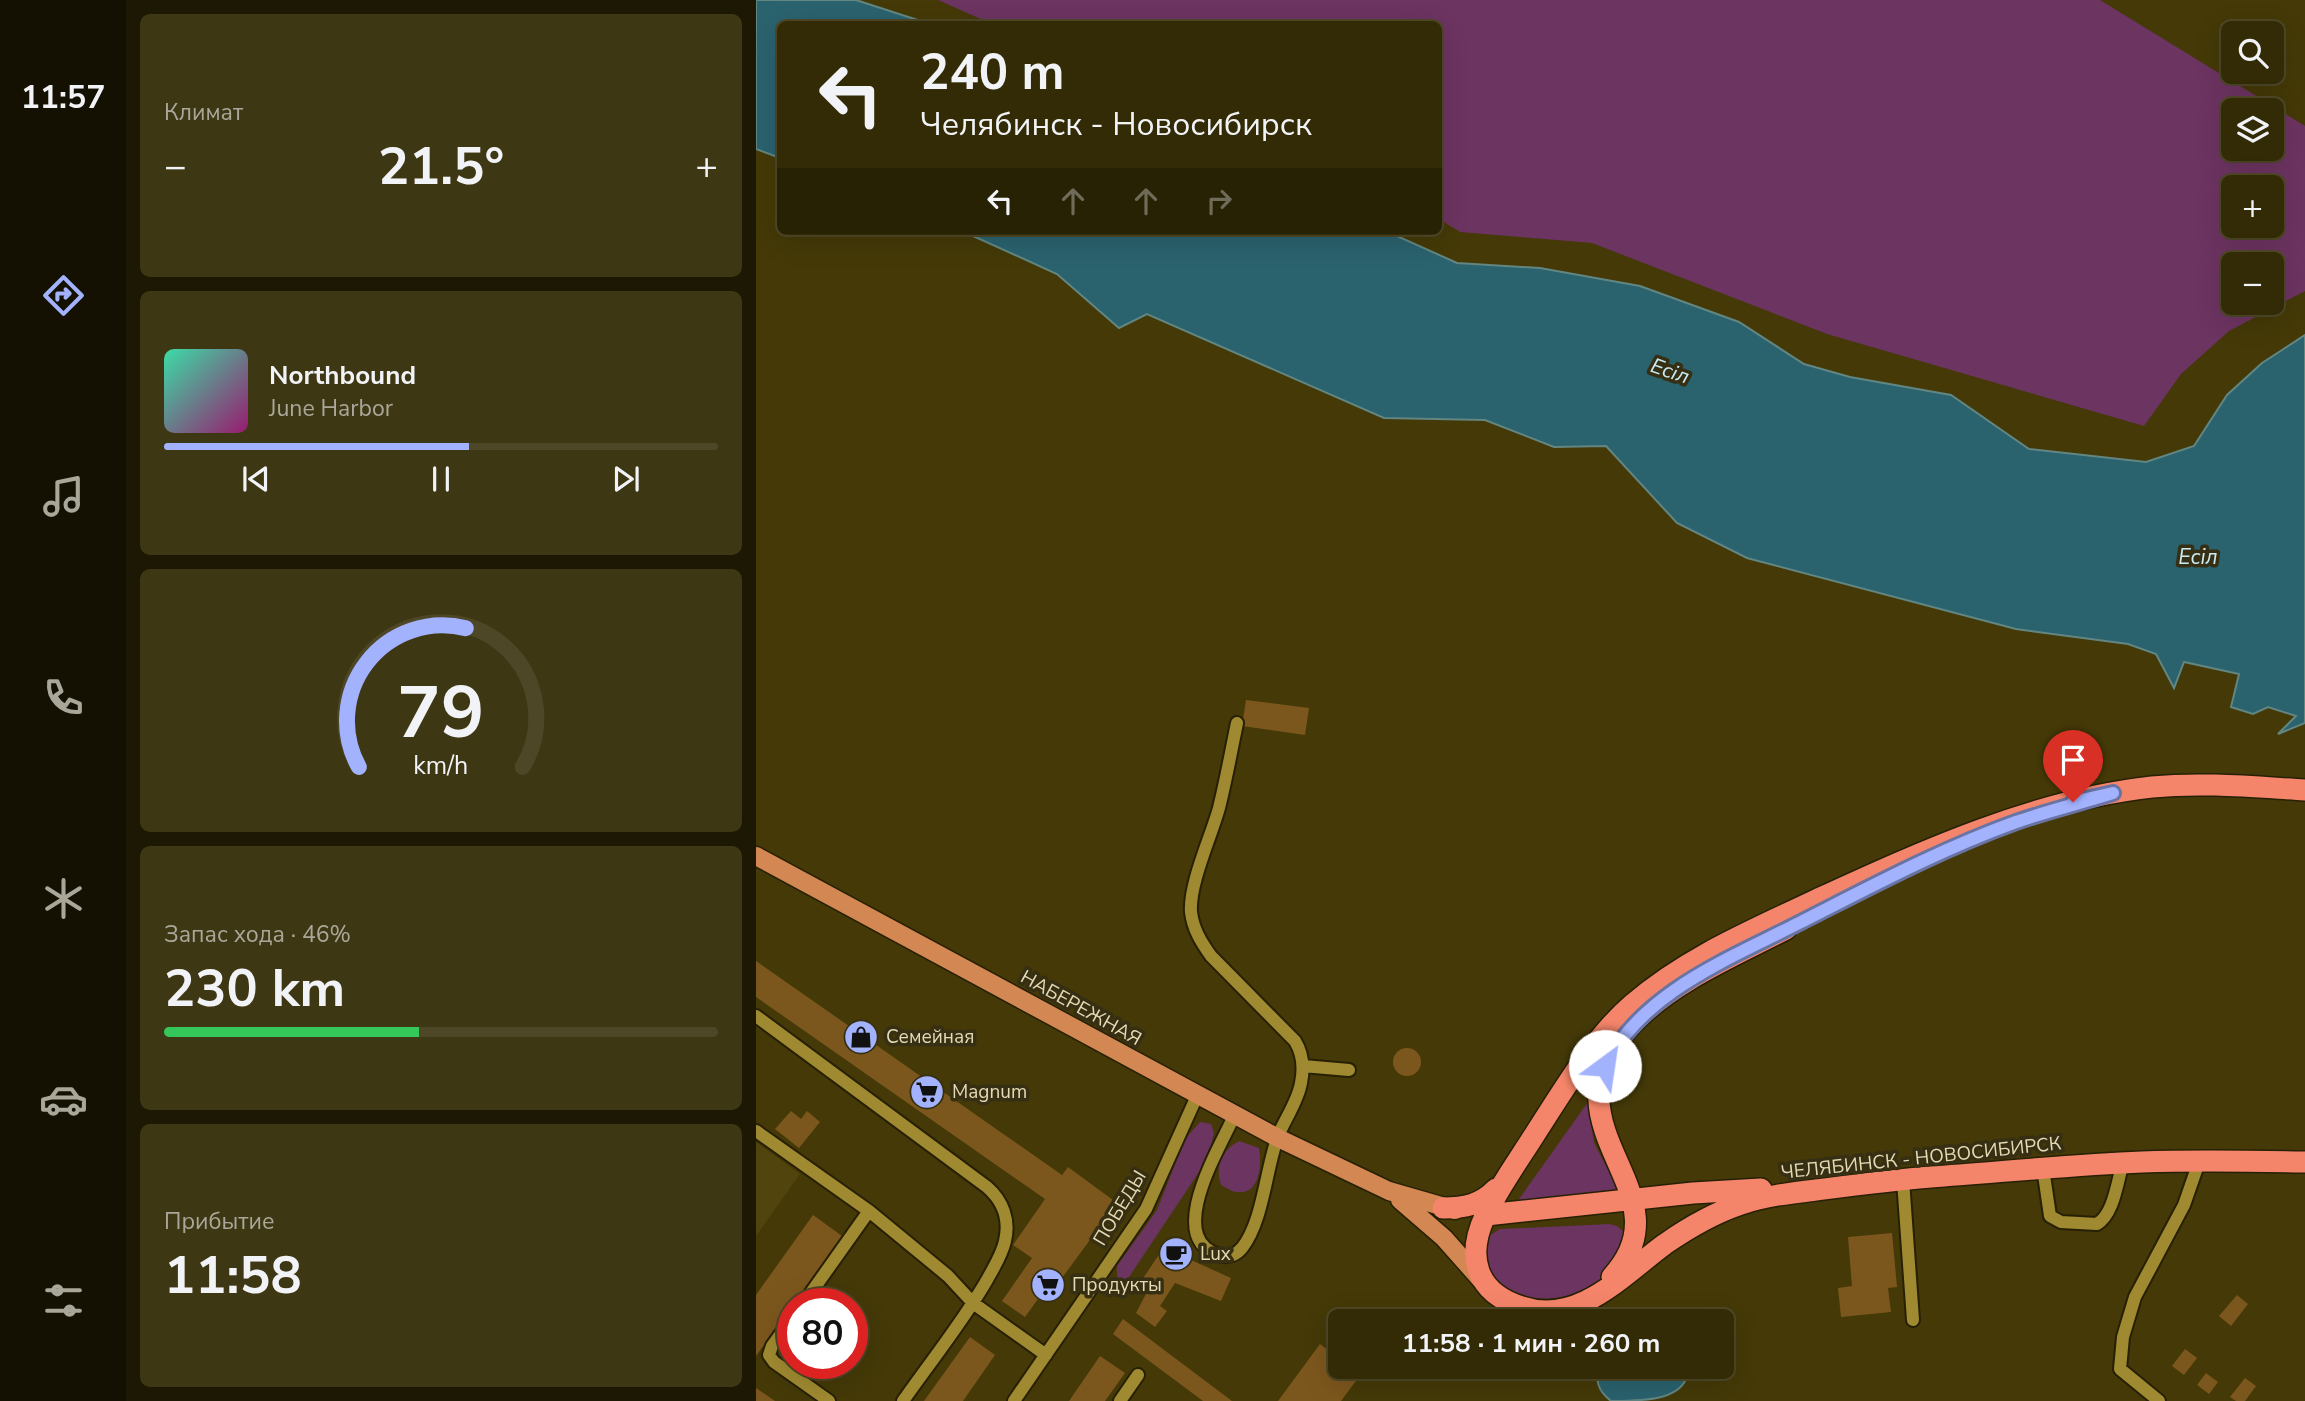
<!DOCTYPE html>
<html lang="ru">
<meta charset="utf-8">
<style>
body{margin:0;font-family:"Nunito Sans",sans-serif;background:#3e3713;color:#f1f3f6;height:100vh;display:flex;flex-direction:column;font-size:26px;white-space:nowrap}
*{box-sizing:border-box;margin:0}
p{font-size:23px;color:#a9a79a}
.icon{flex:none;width:38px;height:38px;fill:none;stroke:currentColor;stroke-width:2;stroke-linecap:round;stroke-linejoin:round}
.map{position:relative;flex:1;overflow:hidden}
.drawer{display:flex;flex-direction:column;gap:14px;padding:14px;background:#1c1803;width:630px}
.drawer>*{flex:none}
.top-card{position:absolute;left:21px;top:21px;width:665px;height:214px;border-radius:10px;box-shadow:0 7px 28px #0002,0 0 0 2px #4e4727;background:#332b05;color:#f1f3f6;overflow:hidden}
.controls{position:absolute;left:1465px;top:21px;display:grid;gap:14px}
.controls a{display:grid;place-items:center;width:63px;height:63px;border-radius:10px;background:#332b05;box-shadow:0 7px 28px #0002,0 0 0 2px #4e4727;font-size:35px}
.speed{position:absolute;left:21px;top:1288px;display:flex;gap:14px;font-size:35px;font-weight:700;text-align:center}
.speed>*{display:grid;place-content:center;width:91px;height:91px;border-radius:50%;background:#332b05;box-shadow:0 7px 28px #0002,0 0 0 2px #4e4727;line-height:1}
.speed .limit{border:10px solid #d22;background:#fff;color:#111}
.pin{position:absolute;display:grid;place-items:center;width:60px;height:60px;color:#fff;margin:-72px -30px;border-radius:50% 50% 50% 0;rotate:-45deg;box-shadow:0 0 7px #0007}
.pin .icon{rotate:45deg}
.me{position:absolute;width:77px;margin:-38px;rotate:31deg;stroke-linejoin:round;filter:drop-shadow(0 0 5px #0008)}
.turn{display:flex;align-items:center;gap:24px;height:147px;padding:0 28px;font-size:32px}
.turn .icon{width:91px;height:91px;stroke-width:2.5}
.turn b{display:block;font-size:49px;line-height:60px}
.lanes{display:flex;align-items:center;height:66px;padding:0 28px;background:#0003;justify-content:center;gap:35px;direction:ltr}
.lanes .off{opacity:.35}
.big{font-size:52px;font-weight:700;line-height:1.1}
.drawer .card{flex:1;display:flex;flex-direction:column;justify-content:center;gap:10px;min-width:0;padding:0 24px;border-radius:10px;background:#3e3713}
.drawer .dial{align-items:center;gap:0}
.dial svg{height:182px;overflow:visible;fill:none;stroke:#4e4727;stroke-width:7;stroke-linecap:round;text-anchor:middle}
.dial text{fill:#f1f3f6;stroke:none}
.song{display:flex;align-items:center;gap:21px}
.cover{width:84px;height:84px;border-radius:10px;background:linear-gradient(135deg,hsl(160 70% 55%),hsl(320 70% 35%))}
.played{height:7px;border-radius:4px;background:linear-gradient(90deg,#a3b2fd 55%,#4e4727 55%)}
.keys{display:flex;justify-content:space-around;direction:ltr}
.heat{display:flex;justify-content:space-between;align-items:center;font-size:38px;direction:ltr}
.charge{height:10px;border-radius:5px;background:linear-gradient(90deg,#34c759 46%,#4e4727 0)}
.trip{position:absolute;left:572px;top:1309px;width:406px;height:70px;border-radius:10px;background:#332b05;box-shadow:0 7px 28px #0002,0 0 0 2px #4e4727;font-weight:700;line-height:70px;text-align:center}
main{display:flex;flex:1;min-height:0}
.tab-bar{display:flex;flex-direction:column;width:126px;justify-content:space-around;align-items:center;background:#141102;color:#a9a79a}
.tab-bar .icon{width:49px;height:49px}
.tab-bar .on{color:#a3b2fd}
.tab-bar b{font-size:32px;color:#f1f3f6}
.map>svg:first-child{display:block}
</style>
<main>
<nav class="tab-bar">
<b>11:57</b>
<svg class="icon on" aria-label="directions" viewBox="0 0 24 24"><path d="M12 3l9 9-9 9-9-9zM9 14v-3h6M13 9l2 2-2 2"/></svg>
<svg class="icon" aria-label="music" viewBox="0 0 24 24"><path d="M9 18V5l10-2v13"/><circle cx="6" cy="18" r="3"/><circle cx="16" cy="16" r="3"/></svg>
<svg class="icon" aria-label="phone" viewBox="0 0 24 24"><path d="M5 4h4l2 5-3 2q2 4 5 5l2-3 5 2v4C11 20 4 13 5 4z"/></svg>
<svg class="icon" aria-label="climate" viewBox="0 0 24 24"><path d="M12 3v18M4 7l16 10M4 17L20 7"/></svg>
<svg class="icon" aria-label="car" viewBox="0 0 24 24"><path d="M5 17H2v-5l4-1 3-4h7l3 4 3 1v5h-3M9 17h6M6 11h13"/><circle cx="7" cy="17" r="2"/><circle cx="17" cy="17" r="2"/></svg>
<svg class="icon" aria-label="filters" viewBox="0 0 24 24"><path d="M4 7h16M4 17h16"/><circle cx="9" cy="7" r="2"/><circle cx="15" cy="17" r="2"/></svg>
</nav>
<section class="drawer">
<div class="card"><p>Климат</p>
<div class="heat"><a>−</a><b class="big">21.5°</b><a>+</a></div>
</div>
<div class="card">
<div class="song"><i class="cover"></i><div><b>Northbound</b><p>June Harbor</p></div></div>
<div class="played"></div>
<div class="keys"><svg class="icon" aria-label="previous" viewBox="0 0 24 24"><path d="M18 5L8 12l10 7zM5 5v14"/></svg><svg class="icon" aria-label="pause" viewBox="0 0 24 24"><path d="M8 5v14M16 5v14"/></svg><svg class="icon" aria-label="next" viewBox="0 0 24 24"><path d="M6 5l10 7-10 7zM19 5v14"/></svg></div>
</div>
<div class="card dial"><svg viewBox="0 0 100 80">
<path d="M14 69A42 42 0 1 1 86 69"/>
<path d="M14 69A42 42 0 0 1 61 8" stroke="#a3b2fd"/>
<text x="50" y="56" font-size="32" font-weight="700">79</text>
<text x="50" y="72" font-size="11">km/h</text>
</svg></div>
<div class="card"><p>Запас хода · 46%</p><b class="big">230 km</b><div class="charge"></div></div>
<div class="card"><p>Прибытие</p><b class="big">11:58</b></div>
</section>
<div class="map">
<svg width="1549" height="1401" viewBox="0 0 1549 1401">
<rect width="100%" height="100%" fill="#443907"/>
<path fill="#51440c" d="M 0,1142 L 44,1174 L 0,1236 Z"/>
<path fill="#6c3461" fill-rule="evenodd" d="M 182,0 L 1344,0 L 1549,126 L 1549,291 L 1473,331 L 1425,374 L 1388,426 L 1071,334 L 836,243 L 704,232 L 683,219 L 682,24 L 236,24 ZM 1477,110 L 1516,110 L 1516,149 L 1477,149 ZM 1477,187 L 1516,187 L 1516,226 L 1477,226 ZM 1477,264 L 1516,264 L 1516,303 L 1477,303 Z
M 832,1102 L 838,1143 L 866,1197 L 756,1209 Z
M 444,1122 L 455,1124 L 458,1133 L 454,1150 L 443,1172 L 367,1286 L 361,1276 L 361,1266 L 401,1210 L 429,1139 Z
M 483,1141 L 503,1148 C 506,1163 504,1196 481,1192 C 476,1192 469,1187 465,1185 C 459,1166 465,1151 483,1141 Z
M 853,1224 L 861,1226 L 871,1235 C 865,1247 860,1264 851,1274 C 823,1303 765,1309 737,1277 C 732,1270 729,1260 726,1252 L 731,1237 L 744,1229 Z"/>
<path fill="#2a626e" stroke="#628682" stroke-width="2" d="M 0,0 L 100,0 L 174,24 L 24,24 L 24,158 L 0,149 Z
M 206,231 L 630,231 L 701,263 L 784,268 L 884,286 L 983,322 L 1048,364 L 1094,377 L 1195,395 L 1273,449 L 1390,462 L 1438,446 L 1471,395 L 1506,363 L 1549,335 L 1549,723 L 1522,734 L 1540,716 L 1512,707 L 1497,714 L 1475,707 L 1483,674 L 1428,662 L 1418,688 L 1400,654 L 1372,644 L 1260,629 L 991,558 L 921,523 L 850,446 L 798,447 L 729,420 L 628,418 L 391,314 L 363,328 L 301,274 Z
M 844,1367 L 932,1367 C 933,1401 888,1401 855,1401 C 843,1392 838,1380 844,1367 Z"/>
<path fill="#7c571d" d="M 490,700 L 553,708 L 549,735 L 486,726 Z
M 0,961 L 306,1175 L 312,1167 L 361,1203 L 306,1278 L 300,1274 L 269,1317 L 246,1301 L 276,1258 L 257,1245 L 289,1199 L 0,997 Z
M637 1062a14 14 0 1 1 28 0a14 14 0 1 1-28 0Z
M 35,1111 L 45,1119 L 51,1111 L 64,1122 L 43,1148 L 19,1129 Z
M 57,1215 L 86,1236 L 0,1356 L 0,1295 Z
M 1136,1233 L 1141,1287 L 1132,1288 L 1135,1312 L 1085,1317 L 1082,1288 L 1096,1286 L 1092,1237 Z
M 404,1253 L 413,1259 L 426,1256 L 475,1278 L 465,1301 L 419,1283 L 404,1306 L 411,1311 L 399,1327 L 380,1313 L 393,1288 L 386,1280 Z
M 1481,1295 L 1492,1304 L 1475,1326 L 1463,1316 Z
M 367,1319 L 476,1401 L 447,1401 L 357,1334 Z
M 214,1337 L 239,1355 L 207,1401 L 168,1401 Z
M 564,1344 L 584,1359 L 584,1367 L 595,1367 L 605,1374 L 585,1401 L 522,1401 Z
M 1429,1349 L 1441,1358 L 1428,1375 L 1416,1366 Z
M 344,1356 L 369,1373 L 349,1401 L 313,1401 Z
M 1450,1373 L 1462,1382 L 1453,1394 L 1441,1385 Z
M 1489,1378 L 1500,1386 L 1489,1401 L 1480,1401 L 1474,1397 Z
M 0,1388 L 19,1401 L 0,1401 Z"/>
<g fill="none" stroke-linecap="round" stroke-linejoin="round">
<g stroke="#272005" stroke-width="16">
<path id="minor" d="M 0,1016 L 231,1187 C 247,1201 254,1220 249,1241 C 246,1255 238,1267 231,1280 C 206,1323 175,1361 147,1401
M 547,1066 L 593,1070
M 479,1114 C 465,1146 407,1238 463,1255 C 472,1258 480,1255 486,1248 C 507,1222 510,1168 522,1136 C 529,1119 542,1101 545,1083 C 548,1068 547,1054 539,1041 L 455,956 C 445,942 437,929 435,912 C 433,884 455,837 463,808 C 470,780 475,752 481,723
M 0,1131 L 113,1211 L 192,1276 L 217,1303 L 290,1355
M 1287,1168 L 1294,1216 L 1305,1222 L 1341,1224 C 1358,1214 1361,1182 1367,1163
M 1147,1180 L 1157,1320
M 47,1304 L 113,1211
M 37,1317 L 16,1346 L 13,1355 L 18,1362 L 73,1401
M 258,1401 L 390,1209 L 441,1096
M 364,1401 L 382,1375
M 1403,1401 L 1364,1369 L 1367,1337 L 1379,1297 L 1428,1205 L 1443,1162"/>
</g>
<g stroke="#272005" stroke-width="21">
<path id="major" d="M 0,856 L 522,1138 L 633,1191 L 699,1210
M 644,1200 L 688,1238 L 726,1281"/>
</g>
<g stroke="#272005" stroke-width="24">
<path id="highway" d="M 1549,790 C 1498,787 1447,782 1396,787 C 1278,800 1167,851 1060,900 C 997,930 930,958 877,1004 C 838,1037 807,1091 779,1134 C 762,1161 743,1187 729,1216 C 710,1257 720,1293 766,1307 C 822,1326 868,1274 909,1244 C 932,1228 958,1213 985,1204 C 1009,1196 1035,1193 1060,1190 C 1099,1185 1137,1180 1175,1177 C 1245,1172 1315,1165 1386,1162 C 1440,1160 1495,1161 1549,1162
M 687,1208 C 708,1208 725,1205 740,1189
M 730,1215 L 937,1193 L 1005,1189
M 856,1277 C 936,1190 778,1128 876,1024 C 917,981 978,956 1030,929"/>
</g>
<use href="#minor" stroke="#a08a31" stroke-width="12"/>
<use href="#major" stroke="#d38753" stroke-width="18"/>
<use href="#highway" stroke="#f5856a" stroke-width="21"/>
</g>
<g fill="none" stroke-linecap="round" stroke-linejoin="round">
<g stroke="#6a74a4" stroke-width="18">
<path id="route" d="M 849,1066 C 886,992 973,959 1043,923 C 1114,887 1185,849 1260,822 C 1292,811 1325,803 1357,793 L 1317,802"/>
</g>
<use href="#route" stroke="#a3b2fd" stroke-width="12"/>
</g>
<defs>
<g id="shop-disc" transform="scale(1.75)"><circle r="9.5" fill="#a3b2fd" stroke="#362f14"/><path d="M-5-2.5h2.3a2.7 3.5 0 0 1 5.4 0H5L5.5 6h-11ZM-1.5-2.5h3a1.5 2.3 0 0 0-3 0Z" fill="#111"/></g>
<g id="supermarket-disc" transform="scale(1.75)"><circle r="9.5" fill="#a3b2fd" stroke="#362f14"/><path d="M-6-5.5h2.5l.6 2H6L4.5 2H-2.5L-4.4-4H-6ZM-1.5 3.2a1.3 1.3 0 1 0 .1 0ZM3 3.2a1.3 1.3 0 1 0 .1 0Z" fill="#111"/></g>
<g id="cafe-disc" transform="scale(1.75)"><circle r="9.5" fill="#a3b2fd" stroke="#362f14"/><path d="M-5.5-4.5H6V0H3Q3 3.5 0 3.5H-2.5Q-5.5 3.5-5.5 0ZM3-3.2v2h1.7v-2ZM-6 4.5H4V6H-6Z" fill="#111"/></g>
</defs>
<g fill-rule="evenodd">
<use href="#shop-disc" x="105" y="1037"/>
<use href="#supermarket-disc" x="171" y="1092"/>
<use href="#cafe-disc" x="420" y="1254"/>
<use href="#supermarket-disc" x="292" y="1285"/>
</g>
<g text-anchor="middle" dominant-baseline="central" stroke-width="7" stroke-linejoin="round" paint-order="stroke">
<g font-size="19" fill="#e5dab2" stroke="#362f14">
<text transform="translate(325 1008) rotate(29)">НАБЕРЕЖНАЯ</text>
<text transform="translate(1165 1158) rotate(-6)">ЧЕЛЯБИНСК - НОВОСИБИРСК</text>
<text transform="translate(364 1208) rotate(-59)">ПОБЕДЫ</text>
</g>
<g font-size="19" fill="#e5dab2" stroke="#362f14" text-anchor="start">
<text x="130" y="1037">Семейная</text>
<text x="196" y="1092">Magnum</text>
<text x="444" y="1254">Lux</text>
<text x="316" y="1285">Продукты</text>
</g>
<g font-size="21" font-style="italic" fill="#c9ebf3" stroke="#362f14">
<text transform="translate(914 371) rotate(19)">Есіл</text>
<text x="1442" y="557">Есіл</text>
</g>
</g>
</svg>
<div class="controls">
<a><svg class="icon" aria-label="search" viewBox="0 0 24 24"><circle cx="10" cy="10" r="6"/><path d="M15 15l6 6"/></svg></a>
<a><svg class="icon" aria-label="layers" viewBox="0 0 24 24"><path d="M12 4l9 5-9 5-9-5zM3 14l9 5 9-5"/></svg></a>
<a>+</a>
<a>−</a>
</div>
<div class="speed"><div class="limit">80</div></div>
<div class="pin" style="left:1317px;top:802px;background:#d93025"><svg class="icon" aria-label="arrive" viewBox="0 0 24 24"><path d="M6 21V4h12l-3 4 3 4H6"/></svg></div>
<svg class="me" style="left:849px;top:1066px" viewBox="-20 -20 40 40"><circle r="19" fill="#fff"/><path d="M0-13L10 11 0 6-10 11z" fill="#a3b2fd"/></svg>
<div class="trip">11:58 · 1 мин · 260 m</div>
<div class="top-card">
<div class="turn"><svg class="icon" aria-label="left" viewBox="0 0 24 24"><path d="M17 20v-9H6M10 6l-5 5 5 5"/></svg><div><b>240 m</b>Челябинск - Новосибирск</div></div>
<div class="lanes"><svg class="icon" aria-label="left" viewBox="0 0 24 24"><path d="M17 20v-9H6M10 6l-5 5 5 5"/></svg><svg class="icon off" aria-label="ahead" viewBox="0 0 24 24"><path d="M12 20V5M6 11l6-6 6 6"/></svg><svg class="icon off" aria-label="ahead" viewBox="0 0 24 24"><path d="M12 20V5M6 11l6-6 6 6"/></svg><svg class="icon off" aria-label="right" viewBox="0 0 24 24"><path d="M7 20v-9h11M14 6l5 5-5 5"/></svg></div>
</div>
</div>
</main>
